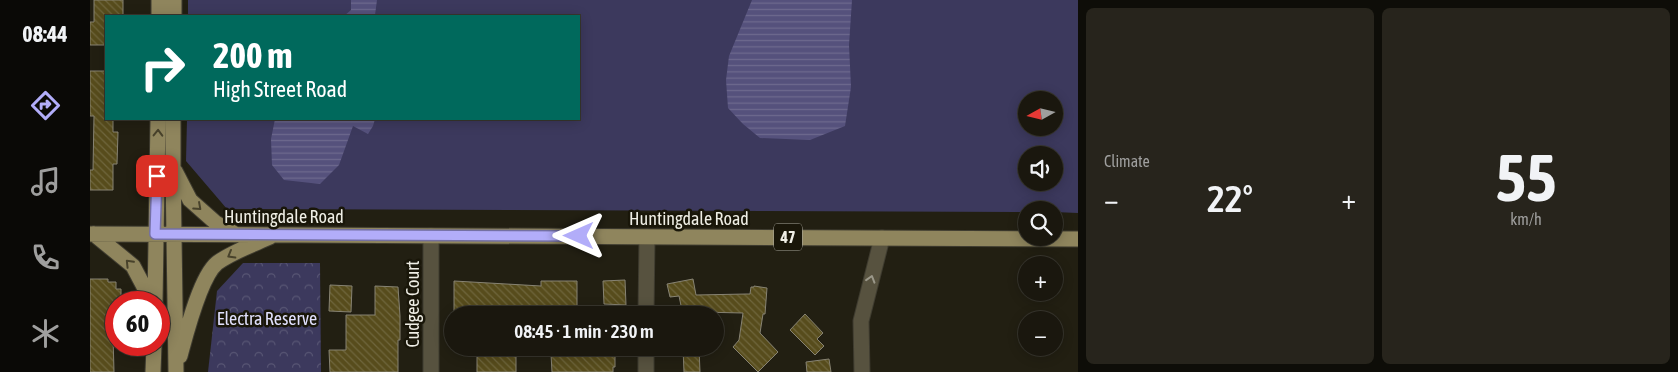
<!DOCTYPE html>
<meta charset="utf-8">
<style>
body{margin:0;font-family:"Asap Condensed",sans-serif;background:#27241c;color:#f1f3f6;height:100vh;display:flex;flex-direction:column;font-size:19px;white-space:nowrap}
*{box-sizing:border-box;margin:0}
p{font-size:16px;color:#9f9f9e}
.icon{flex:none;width:28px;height:28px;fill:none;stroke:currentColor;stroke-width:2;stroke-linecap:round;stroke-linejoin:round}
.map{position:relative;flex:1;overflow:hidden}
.sheet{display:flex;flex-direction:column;gap:8px;padding:8px;background:#0e0d08;width:600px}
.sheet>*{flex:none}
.banner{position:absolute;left:15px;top:15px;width:475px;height:105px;border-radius:0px;box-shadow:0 2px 12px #0003,0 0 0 1px #38362e;background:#00695c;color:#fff;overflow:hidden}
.needle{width:32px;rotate:262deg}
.tools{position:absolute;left:928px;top:91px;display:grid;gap:10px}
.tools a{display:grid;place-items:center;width:45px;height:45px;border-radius:50%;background:#1a170e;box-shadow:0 2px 12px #0003,0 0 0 1px #38362e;font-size:25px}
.speed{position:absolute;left:15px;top:291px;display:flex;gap:10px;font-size:25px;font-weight:700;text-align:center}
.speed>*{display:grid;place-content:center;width:65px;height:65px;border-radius:50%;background:#1a170e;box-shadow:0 2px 12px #0003,0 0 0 1px #38362e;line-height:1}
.speed .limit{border:8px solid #d22;background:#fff;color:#111}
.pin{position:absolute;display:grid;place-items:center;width:42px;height:42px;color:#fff;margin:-21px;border-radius:10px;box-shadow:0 2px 8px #0006}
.me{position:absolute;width:55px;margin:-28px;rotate:270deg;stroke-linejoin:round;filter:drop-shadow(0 0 4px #0008)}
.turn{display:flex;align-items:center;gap:18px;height:105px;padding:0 25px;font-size:22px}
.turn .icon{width:65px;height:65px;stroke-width:2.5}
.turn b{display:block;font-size:35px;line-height:42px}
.big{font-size:38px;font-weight:600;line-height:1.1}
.sheet .card{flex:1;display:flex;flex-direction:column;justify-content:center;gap:8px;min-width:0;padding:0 18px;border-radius:8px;background:#27241c}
.sheet .dial{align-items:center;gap:0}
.dial b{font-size:65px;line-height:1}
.heat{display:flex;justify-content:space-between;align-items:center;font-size:28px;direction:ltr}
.sheet .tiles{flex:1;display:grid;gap:8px;grid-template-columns:repeat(2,1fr)}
.trip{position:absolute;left:354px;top:306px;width:280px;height:50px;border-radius:25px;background:#1a170e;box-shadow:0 2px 12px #0003,0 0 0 1px #38362e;font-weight:600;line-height:50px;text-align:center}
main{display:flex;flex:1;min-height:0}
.dock{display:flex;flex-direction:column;width:90px;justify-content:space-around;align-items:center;background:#0a0906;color:#9f9f9e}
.dock .icon{width:35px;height:35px}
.dock .on{color:#b2adf9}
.dock b{font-size:22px;color:#f1f3f6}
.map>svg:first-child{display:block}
</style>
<main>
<nav class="dock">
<b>08:44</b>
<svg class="icon on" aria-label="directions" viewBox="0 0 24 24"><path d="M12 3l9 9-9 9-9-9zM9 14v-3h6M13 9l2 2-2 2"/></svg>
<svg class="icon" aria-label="music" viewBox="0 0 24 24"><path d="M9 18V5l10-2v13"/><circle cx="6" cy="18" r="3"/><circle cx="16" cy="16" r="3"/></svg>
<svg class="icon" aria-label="phone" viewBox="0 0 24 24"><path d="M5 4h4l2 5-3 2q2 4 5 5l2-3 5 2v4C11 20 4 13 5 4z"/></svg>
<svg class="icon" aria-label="climate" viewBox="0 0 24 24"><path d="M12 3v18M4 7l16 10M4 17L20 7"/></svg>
</nav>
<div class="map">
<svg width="988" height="372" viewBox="0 0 988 372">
<defs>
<pattern id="park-crowns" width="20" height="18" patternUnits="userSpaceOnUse" patternTransform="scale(1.25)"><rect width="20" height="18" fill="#3c395d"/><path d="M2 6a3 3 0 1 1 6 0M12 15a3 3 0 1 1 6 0" fill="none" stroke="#585674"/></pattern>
<pattern id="water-rules" width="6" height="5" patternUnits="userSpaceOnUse" patternTransform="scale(1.25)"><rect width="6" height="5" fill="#55517c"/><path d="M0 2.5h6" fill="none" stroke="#6e6a8e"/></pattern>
<pattern id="building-back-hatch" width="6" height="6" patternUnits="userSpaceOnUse" patternTransform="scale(1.25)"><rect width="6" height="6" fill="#574c1c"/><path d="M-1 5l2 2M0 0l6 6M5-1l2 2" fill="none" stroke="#6f663d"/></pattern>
</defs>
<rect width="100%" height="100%" fill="#221f12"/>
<path fill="#3c395d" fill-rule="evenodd" d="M 98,0 L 988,0 L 988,213 L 964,212 L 964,210 L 936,210 L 936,212 L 137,209 L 96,161 L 97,119 L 489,119 L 489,16 L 98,16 ZM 936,100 L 964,100 L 964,128 L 936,128 ZM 936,155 L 964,155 L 964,182 L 936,182 Z"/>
<path fill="url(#park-crowns)" d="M 153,263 L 230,263 L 231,372 L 118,372 L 127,291 Z"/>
<path fill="url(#water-rules)" d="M 261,0 L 287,0 L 285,15 L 287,16 L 254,16 L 261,10 Z
M 662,0 L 762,0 L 759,45 L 761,87 L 755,126 L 720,140 L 670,138 L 653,124 L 638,108 L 636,80 L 639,56 Z
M 185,119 L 285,119 L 283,126 L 278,134 L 263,126 L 249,165 L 230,184 L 194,180 L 182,165 L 181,139 Z"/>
<path fill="url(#building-back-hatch)" stroke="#878373" d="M 4,0 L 33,0 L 33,16 L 16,16 L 16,45 L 0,45 L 0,22 L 4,22 Z
M 0,71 L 16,71 L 16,119 L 23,119 L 23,132 L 28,132 L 27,164 L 23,164 L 23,190 L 0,190 L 0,170 L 3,170 L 4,116 L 0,116 Z
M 0,279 L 18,279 L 18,282 L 26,282 L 26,289 L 31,289 L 31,302 L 26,302 L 26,335 L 23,335 L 24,372 L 0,372 Z
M 603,279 L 606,295 L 656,294 L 660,294 L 661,287 L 664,287 L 664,286 L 677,288 L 675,314 L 673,314 L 670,333 L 688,352 L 668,372 L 643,347 L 649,340 L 653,313 L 609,312 L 610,315 L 593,315 L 589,296 L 580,297 L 577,284 Z
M 535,280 L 536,305 L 514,304 L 513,281 Z
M 364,281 L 451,286 L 451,281 L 487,281 L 487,315 L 364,315 Z
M 240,285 L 262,286 L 261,312 L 239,311 Z
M 285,286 L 308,287 L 310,316 L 310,340 L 308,340 L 308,372 L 240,372 L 239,350 L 256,350 L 256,315 L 285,315 Z
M 715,314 L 733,333 L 727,339 L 734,346 L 725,355 L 700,330 Z
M 593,348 L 609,348 L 610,372 L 594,372 Z
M 387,351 L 426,352 L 426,372 L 387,372 Z
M 461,354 L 477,354 L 477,356 L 525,356 L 525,367 L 523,367 L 523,372 L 462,372 Z
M 739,359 L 741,372 L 717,372 L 716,362 Z"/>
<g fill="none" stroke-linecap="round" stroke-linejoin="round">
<g stroke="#3f3c30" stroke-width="17">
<path id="minor" d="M 556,315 L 557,237
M 341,372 L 341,236
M 556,372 L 556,348
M 772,372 L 771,321 L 792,238"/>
</g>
<g stroke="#3f3c30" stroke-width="17">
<path id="major" d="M 69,16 L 69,0
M 84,16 L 84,0
M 83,119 L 83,168 L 86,372
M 85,171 L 100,200 L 126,223 L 145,234
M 0,234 L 988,239
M 4,234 L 43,266 L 62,302
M 65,302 L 68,119
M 90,356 C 96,334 110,277 127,263 C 142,252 162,245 180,237
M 63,372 L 64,345"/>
</g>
<use href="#minor" stroke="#57523f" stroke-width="15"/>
<use href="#major" stroke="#8f855d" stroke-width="15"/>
</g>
<defs><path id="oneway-chevron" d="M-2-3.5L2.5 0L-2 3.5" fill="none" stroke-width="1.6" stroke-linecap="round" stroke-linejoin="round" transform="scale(1.25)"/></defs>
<g stroke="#48422b">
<use href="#oneway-chevron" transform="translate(68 133) rotate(-89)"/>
<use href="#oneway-chevron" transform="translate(108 207) rotate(42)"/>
<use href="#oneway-chevron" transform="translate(141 255) rotate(150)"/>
<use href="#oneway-chevron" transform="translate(39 263) rotate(-134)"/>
</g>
<use stroke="#9b988a" href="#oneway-chevron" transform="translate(781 279) rotate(-73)"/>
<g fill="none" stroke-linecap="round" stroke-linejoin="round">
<g stroke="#7470a2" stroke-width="12">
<path id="route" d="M 67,176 L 65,234 L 489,236"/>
</g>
<use href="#route" stroke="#b2adf9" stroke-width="9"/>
</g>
<g text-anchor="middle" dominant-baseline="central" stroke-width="5" stroke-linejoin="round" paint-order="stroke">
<rect fill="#191609" stroke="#afada3" stroke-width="1" x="684" y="223.5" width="28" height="27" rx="4"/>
<g font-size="16" font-weight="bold" fill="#efeee5">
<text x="698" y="237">47</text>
</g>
<g font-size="18" fill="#efeee5" stroke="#191609">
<text x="194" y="216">Huntingdale Road</text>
<text x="599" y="218">Huntingdale Road</text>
<text transform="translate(322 304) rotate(-90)">Cudgee Court</text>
</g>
<g font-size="18" fill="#e1e0fd" stroke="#191609">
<text x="177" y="318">Electra Reserve</text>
</g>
</g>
</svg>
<div class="tools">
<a><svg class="needle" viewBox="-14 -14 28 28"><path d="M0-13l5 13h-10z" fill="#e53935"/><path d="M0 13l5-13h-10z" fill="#9f9f9e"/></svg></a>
<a><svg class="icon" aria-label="sound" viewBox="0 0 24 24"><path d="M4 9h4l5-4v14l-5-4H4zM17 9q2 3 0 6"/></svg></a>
<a><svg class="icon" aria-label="search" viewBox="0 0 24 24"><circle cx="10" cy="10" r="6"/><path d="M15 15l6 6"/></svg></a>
<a>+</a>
<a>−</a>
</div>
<div class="speed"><div class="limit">60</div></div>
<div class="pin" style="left:67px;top:176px;background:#d93025"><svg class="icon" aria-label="arrive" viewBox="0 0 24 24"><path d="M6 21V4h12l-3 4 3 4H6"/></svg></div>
<svg class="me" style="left:489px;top:236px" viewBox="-20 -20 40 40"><path d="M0-17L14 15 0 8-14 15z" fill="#b2adf9" stroke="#fff" stroke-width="4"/></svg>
<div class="trip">08:45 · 1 min · 230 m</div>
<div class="banner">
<div class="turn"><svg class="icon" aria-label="right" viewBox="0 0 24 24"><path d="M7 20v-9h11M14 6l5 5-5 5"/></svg><div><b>200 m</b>High Street Road</div></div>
</div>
</div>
<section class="sheet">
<div class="tiles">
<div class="card"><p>Climate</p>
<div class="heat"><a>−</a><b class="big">22°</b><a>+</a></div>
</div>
<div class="card dial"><b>55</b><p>km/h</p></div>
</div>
</section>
</main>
